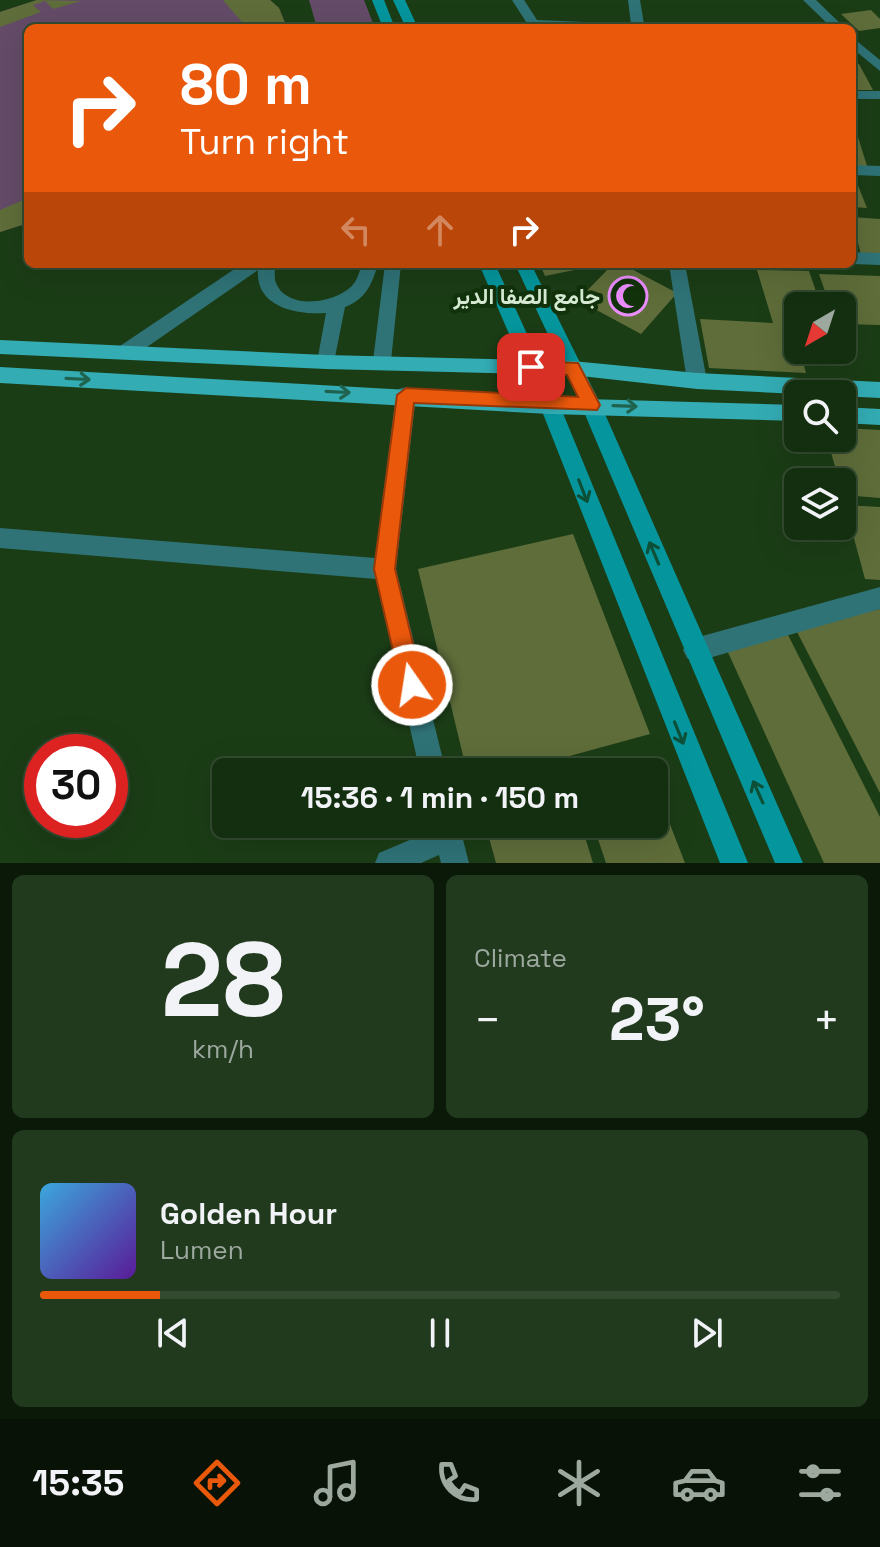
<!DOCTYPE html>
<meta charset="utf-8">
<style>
body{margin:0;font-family:"Space Grotesk",Vazirmatn,sans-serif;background:#213a1e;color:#f1f3f6;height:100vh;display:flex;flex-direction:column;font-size:30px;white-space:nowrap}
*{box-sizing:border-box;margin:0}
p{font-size:26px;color:#9da89f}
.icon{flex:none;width:44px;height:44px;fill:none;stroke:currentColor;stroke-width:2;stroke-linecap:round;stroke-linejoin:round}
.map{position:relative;height:863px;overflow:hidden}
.details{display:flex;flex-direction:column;gap:12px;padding:12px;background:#0b1909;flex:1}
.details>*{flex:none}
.banner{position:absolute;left:24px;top:24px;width:832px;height:244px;border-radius:12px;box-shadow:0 8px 32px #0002,0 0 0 2px #334a30;background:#ea580c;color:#fff;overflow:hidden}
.needle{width:52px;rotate:219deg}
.controls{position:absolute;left:784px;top:292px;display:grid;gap:16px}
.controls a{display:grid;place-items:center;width:72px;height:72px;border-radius:12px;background:#142e10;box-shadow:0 8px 32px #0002,0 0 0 2px #334a30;font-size:40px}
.speed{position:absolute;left:24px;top:734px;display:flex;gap:16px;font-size:40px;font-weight:700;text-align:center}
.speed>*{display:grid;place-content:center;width:104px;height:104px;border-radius:50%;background:#142e10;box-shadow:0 8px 32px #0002,0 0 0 2px #334a30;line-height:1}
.speed .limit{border:12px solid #d22;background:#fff;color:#111}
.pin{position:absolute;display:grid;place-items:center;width:68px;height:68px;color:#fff;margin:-34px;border-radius:16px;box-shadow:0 4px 12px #0006}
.me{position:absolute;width:88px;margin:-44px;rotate:347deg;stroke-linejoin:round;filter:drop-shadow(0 0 6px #0008)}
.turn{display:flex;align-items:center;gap:28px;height:168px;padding:0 24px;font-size:36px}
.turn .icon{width:104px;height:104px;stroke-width:2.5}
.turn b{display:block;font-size:56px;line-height:68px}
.lanes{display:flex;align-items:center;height:76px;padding:0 24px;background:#0003;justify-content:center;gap:40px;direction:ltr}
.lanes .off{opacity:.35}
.big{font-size:60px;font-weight:700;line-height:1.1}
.details .tile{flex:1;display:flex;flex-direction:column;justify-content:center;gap:12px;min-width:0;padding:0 28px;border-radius:12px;background:#213a1e}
.details .dial{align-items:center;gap:0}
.dial b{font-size:104px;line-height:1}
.song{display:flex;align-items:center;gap:24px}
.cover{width:96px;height:96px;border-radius:12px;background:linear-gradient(135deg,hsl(200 70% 55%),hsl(270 70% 35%))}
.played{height:8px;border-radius:4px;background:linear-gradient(90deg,#ea580c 15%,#334a30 15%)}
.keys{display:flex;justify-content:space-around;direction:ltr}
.heat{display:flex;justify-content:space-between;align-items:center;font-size:44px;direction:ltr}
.details .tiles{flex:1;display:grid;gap:12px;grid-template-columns:1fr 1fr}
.tile:last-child{grid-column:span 2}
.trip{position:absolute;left:212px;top:758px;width:456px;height:80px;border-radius:12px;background:#142e10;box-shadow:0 8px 32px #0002,0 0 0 2px #334a30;font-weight:700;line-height:80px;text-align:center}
.menu{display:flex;height:128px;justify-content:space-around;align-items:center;background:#081206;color:#9da89f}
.menu .icon{width:56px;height:56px}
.menu .active{color:#ea580c}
.menu b{font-size:36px;color:#f1f3f6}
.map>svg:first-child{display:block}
</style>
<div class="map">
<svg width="880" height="863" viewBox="0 0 880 863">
<rect width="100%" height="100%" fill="#1b3d16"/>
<path fill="#644b68" d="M 37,0 L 270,0 L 279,8 L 287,28 L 28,28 L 28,223 L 0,232 L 0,12 Z
M 309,0 L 364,0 L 375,28 L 317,28 Z"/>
<path fill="#5f6d3a" d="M 37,0 L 81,1 L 53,9 L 45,1 L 33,5 L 41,12 L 0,27 L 0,12 Z
M 223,0 L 270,0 L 279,8 L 287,28 L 247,28 Z
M 871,10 L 880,19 L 880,28 L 859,31 L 841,14 Z
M 852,64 L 859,64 L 873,90 L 852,90 Z
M 852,137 L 858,137 L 868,169 L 852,167 Z
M 852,178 L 855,178 L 867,208 L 852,207 Z
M 28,198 L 28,223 L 0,232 L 0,210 Z
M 852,217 L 880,219 L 880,256 L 861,255 Z
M 540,264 L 599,264 L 599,265 L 545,276 Z
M 613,264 L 622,264 L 677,293 L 641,334 L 578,300 Z
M 757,270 L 809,271 L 821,306 L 798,306 L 798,324 L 793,324 L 806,373 L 709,368 L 700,319 L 773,323 Z
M 819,274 L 880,276 L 880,325 L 842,324 L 842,306 L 830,306 Z
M 842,428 L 880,430 L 880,498 L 843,495 L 827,438 L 842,438 Z
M 845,505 L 880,507 L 880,580 L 865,579 Z
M 573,534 L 650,734 L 511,772 L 467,772 L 418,569 Z
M 880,609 L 880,793 L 795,628 Z
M 787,633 L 880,817 L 880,863 L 824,863 L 726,648 Z
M 659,796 L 685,863 L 606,863 L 593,824 L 654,824 L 654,798 Z
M 522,824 L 581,824 L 593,863 L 496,863 L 488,834 Z"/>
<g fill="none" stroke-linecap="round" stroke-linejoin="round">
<path fill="#2f7377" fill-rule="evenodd" d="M 512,0 L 524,0 L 537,20 L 631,24 L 628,0 L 640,0 L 644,24 L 658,28 L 530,28 Z
M 803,0 L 816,0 L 845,28 L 832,28 Z
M 852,37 L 880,60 L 880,71 L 852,48 Z
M 852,91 L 880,91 L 880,99 L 852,99 Z
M 852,165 L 880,166 L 880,176 L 852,175 Z
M 852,252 L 880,253 L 880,265 L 852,264 Z
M 242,264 L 275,264 C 275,270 274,278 276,283 C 287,312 341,303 355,282 C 358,277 360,270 362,264 L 378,264 C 372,284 366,299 345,307 L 333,367 L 319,367 L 317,362 L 326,313 C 297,315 255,307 258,270 L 131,358 L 117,358 L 115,353 L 117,348 Z
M 385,264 L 401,264 L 391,361 L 382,368 L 373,361 Z
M 669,264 L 685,264 L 707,381 L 697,389 L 687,381 Z
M 406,387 L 413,389 L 416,395 L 396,569 L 446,772 L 420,772 L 376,579 L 0,548 L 0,528 L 375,558 L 396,395 L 399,389 Z
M 880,587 L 880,609 L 695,662 L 687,658 L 683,650 L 687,642 L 695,638 Z
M 431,824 L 459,824 L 469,863 L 441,863 L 439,855 L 421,863 L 375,863 L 379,853 L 433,830 Z"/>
<path fill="#05969d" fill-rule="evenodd" d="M 372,0 L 384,0 L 395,28 L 383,28 Z
M 393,0 L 405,0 L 418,28 L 406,28 Z
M 479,264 L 495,264 L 560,406 L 748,863 L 720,863 L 540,406 Z
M 515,264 L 531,264 L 601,405 L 803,863 L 775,863 L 581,405 Z"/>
<path fill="#33acb4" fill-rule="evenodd" d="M 0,340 L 326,355 L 572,361 L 697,373 L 880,382 L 880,398 L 697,389 L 572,375 L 326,369 L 0,354 Z
M 0,367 L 550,398 L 798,405 L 798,421 L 550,414 L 0,383 Z
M 842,407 L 880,409 L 880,425 L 842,423 Z"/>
</g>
<defs><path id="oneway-shaft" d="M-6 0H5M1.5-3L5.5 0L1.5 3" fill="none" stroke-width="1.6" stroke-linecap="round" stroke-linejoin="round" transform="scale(2)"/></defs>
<g stroke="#1f634f">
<use href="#oneway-shaft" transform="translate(78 379) rotate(3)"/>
<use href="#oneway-shaft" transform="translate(338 392) rotate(3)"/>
<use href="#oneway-shaft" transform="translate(625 406) rotate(2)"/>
</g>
<g stroke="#0d5037">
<use href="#oneway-shaft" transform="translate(583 491) rotate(69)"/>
<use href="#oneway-shaft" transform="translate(654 553) rotate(-113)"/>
<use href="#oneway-shaft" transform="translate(679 733) rotate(68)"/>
<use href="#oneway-shaft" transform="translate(758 792) rotate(-114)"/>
</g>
<path fill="#ea580c" stroke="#983908" stroke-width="2" d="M 531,361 L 578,363 L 600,405 L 597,410 L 414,403 L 395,569 L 423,685 L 420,693 L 412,696 L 404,693 L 401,685 L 374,569 L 397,395 L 406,388 L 578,397 L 567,375 L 525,372 L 525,363 Z"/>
<defs>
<g id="mosque-ring" transform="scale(2)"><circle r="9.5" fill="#11320b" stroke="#ea8dfc" stroke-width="1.5"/><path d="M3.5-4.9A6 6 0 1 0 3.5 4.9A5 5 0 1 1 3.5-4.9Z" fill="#ea8dfc"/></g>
</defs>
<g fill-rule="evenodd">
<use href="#mosque-ring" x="628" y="296"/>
</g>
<g text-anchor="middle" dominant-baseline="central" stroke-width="8" stroke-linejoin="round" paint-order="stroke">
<g font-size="22" font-weight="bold" fill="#d7ebd4" stroke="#11320b" text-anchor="end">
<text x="600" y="296">جامع الصفا الدير</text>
</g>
</g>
</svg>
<div class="controls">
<a><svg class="needle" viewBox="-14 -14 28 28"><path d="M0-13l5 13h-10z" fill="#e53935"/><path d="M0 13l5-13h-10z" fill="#9da89f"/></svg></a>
<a><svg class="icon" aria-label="search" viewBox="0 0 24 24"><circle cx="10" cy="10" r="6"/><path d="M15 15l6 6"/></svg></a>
<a><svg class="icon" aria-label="layers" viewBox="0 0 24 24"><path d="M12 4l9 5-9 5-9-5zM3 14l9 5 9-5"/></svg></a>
</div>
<div class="speed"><div class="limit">30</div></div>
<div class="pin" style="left:531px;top:367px;background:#d93025"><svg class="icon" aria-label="arrive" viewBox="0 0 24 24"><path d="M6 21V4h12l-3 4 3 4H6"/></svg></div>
<svg class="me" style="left:412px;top:685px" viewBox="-20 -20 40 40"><circle r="17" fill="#ea580c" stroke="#fff" stroke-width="3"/><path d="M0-11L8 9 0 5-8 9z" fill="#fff"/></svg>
<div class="trip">15:36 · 1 min · 150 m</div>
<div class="banner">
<div class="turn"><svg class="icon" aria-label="right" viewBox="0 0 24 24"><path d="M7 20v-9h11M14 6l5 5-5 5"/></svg><div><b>80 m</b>Turn right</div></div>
<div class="lanes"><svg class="icon off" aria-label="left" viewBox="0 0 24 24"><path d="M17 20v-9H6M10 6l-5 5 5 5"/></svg><svg class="icon off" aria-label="ahead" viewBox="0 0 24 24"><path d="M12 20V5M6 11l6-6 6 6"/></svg><svg class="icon" aria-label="right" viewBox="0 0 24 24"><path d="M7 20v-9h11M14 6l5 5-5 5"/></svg></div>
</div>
</div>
<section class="details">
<div class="tiles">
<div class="tile dial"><b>28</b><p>km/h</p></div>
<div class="tile"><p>Climate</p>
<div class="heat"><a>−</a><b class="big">23°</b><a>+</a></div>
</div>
<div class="tile">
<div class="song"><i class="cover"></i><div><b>Golden Hour</b><p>Lumen</p></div></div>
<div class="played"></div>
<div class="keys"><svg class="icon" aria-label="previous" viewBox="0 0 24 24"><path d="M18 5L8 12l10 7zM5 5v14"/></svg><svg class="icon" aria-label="pause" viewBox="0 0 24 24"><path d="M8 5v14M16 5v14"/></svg><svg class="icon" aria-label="next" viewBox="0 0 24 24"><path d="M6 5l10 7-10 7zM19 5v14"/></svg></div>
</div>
</div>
</section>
<nav class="menu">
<b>15:35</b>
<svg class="icon active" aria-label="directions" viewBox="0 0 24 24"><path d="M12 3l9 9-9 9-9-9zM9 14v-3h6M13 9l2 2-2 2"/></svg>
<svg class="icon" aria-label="music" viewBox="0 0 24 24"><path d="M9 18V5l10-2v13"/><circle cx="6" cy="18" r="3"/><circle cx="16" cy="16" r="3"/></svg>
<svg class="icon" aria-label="phone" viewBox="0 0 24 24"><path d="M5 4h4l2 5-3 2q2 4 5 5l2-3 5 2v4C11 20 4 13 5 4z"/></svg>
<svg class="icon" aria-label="climate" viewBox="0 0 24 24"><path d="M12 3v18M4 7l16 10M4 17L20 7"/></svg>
<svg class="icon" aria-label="car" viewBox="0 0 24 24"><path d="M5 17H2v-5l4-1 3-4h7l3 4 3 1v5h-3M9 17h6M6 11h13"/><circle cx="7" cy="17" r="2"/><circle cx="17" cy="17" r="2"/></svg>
<svg class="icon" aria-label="filters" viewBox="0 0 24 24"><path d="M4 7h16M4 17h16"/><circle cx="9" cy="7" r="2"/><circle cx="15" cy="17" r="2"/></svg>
</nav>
